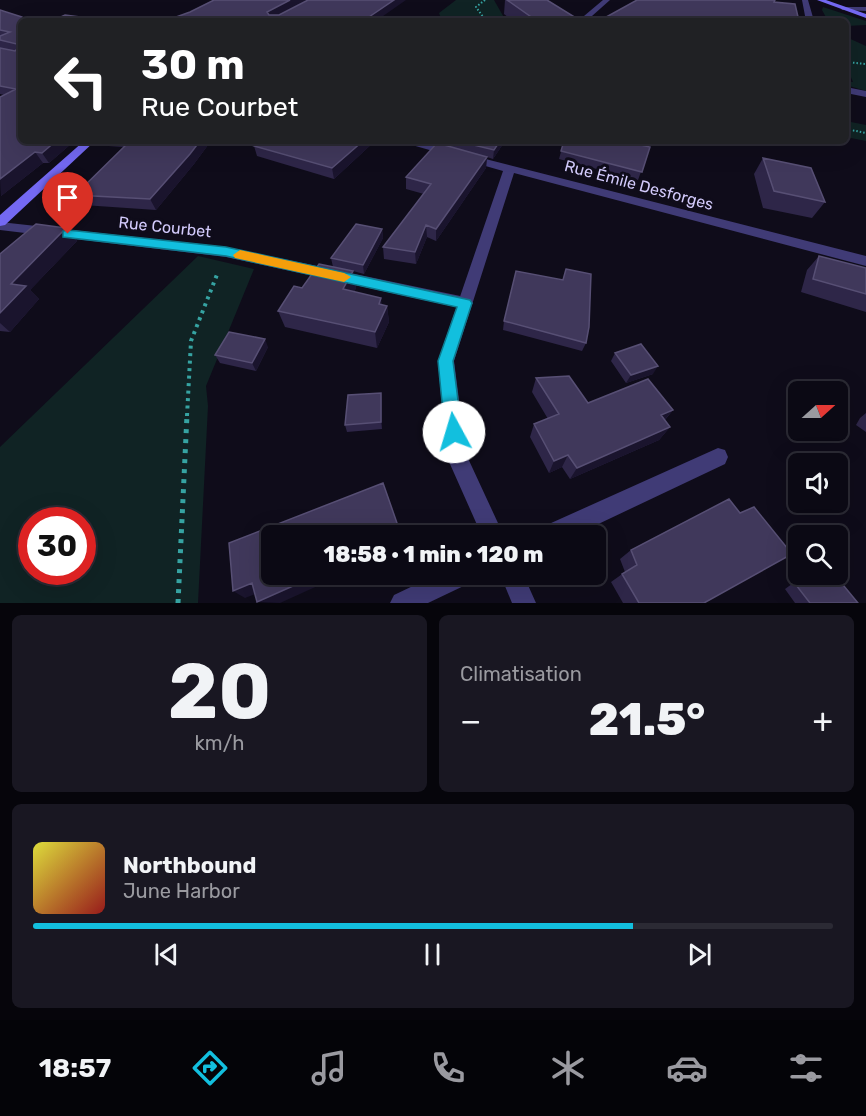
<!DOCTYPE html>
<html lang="fr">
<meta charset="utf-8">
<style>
body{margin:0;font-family:Rubik,sans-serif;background:#191722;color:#f1f3f6;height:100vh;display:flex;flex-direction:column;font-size:22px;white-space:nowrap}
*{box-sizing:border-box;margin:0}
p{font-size:20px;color:#9a9aa0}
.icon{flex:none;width:33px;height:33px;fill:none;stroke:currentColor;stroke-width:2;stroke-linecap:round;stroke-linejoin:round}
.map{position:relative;height:603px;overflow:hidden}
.drawer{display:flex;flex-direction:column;gap:12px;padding:12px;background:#06050b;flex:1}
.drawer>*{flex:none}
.guide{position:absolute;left:18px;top:18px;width:831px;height:126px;border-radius:9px;box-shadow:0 6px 24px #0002,0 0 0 2px #2b2a34;background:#202124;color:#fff;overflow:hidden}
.needle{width:39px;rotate:69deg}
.controls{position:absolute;left:788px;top:381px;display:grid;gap:12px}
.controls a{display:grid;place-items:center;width:60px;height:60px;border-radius:9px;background:#0b0914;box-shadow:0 6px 24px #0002,0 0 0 2px #2b2a34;font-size:30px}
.speed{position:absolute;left:18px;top:507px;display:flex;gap:12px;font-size:30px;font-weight:700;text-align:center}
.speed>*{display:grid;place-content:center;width:78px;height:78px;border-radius:50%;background:#0b0914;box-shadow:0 6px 24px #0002,0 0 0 2px #2b2a34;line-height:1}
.speed .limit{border:9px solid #d22;background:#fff;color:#111}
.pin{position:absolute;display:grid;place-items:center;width:51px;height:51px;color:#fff;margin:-62px -26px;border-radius:50% 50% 50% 0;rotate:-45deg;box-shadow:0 0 6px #0007}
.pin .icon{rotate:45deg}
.me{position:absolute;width:66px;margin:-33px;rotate:354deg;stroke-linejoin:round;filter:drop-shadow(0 0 4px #0008)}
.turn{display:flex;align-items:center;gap:21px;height:126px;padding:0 24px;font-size:27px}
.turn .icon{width:78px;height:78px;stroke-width:2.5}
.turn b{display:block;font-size:42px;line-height:51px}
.big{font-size:45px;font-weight:800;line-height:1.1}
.drawer .card{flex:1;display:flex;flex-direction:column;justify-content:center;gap:9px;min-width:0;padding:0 21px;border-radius:9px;background:#191722}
.drawer .dial{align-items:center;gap:0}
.dial b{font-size:78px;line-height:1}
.song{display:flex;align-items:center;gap:18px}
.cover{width:72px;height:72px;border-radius:9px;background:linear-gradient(135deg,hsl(60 70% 55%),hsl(0 70% 35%))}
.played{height:6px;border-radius:3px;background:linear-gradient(90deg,#12bfde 75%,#2b2a34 75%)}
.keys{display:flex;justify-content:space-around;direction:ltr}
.heat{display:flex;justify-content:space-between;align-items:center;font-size:33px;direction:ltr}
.drawer .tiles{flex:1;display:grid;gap:12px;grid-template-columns:1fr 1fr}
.card:last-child{grid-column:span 2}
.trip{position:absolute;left:261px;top:525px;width:345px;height:60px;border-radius:9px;background:#0b0914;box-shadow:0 6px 24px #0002,0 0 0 2px #2b2a34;font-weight:800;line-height:60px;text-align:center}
.tabs{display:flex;height:96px;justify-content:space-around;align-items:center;background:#040408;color:#9a9aa0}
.tabs .icon{width:42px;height:42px}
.tabs .on{color:#12bfde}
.tabs b{font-size:27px;color:#f1f3f6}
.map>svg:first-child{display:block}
</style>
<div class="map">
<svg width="866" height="603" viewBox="0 0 866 603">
<rect width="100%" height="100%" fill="#0f0c1a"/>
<path fill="#102324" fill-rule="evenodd" d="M 456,0 L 494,0 L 506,21 L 442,21 L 439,13 Z
M 823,7 L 866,21 L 866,25 L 846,26 L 846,21 L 828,21 L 822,10 Z
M 846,37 L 866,46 L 866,91 L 846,85 L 846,81 L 853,82 L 846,66 Z
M 846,121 L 866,125 L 866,141 L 846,137 Z
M 198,256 L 254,269 L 206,386 L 208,406 L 198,603 L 0,603 L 0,447 ZM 32,520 L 82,520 L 82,572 L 32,572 Z"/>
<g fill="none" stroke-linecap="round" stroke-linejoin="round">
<path stroke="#36a3a2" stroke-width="2" stroke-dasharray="1.5 2" stroke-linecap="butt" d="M 485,0 L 476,7 L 486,21
M 846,62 L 866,64
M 846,129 L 866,133"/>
<path stroke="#36a3a2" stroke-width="4" stroke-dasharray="3 4.5" stroke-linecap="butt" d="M 187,416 L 191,341 L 218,272"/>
<path stroke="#36a3a2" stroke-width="5" stroke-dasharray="4 6" stroke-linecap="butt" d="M 178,603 L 187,415"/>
<path fill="#403b76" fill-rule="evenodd" d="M 0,222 L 226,247 L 465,297 L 470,299 L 473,303 L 470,307 L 465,309 L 226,257 L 0,230 Z"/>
<path fill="#403b76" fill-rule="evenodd" d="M 603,0 L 610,0 L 592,16 L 597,21 L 589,21 L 584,16 Z
M 802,0 L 808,0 L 814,21 L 806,21 Z
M 840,7 L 866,7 L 866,11 L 842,10 Z
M 846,87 L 866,91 L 866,97 L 846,93 Z
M 398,141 L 415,141 L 866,256 L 866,266 L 514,173 L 454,361 L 466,454 L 504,536 L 482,536 L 446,455 L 438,361 L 503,171 Z
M 718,448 L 725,450 L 728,457 L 725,464 L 573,536 L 537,536 L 540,528 Z
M 438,574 L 475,574 L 472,582 L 428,603 L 390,603 L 394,595 Z
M 500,574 L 523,574 L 536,603 L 512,603 Z"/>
<path fill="#7469f3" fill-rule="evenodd" d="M 817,0 L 826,0 L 866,14 L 866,18 Z
M 84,141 L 95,141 L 5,225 L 0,226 L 0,215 Z"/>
</g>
<path fill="#2e2648" d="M 505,0 L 547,0 L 581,21 L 513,21 L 504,14 Z
M 0,10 L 22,17 L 24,21 L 21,21 L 21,141 L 81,141 L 77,145 L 71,144 L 49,163 L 43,163 L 1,196 L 0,97 L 4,95 L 0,94 L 0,48 L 15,51 L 0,48 Z
M 91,141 L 211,141 L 194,164 L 156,210 L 83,205 L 75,195 L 124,147 L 93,145 Z
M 260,141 L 375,141 L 334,179 L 257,156 L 254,146 Z
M 444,141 L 505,141 L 493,159 L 487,157 L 486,168 L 436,241 L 427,237 L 416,264 L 384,259 L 383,247 L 424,194 L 406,189 L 406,177 L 444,145 Z
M 564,141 L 650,147 L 638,180 L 559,159 Z
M 763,158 L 825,202 L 812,218 L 763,208 L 754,174 Z
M 66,228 L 77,241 L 30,290 L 39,299 L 10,332 L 0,331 L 0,254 Z
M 382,229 L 383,238 L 364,274 L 353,271 L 356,288 L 354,292 L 382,305 L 387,306 L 389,322 L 377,348 L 285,327 L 278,311 L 333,267 L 331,258 Z
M 819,256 L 866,268 L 866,312 L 801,292 L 807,270 Z
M 566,269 L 586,343 L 582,351 L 503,330 L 504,321 L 563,280 Z
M 268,347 L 256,371 L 220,363 L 215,355 Z
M 615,353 L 653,374 L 626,383 L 611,361 Z
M 536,378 L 588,403 L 673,410 L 665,420 L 670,427 L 659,440 L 570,479 L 562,467 L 549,473 L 530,437 L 534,424 L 548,419 L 532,392 Z
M 382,400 L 382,429 L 347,432 L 345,425 Z
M 866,413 L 866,432 L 856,425 L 860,418 Z
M 631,550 L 704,603 L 623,603 L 611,582 L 625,572 L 620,559 Z
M 806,574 L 834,574 L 858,603 L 795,603 L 785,589 Z"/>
<path fill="#1a142d" d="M 290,0 L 307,0 L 269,21 L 267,12 Z
M 394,0 L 406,0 L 376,21 L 369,17 Z
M 56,141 L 69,141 L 71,144 L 49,163 L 42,153 Z
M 74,141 L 81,141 L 77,145 Z
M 200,141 L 211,141 L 194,164 L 156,210 L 150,199 Z
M 363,141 L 375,141 L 334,179 L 332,168 Z
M 500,141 L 505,141 L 493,159 L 494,150 Z
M 35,152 L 43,163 L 1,196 L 0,179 Z
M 487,157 L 486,168 L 436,241 L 436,229 Z
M 426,225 L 427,237 L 416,264 L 415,252 Z
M 66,228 L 77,241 L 30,290 L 39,299 L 10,332 L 0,323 L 0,313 L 11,284 Z
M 382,229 L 383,238 L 364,274 L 363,265 Z
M 353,271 L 356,288 L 346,306 L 343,289 Z
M 381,298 L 383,313 L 387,306 L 389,322 L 377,348 L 375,332 L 379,304 Z
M 265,339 L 268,347 L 256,371 L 252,363 Z
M 658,366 L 653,374 L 626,383 L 631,375 Z
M 381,393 L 382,400 L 382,429 L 381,422 Z
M 673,410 L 662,423 L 661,415 Z
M 670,427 L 659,440 L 570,479 L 577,468 Z
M 568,455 L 562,467 L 549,473 L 554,461 Z
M 397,523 L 399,533 L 394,536 L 382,536 L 381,531 Z
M 320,574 L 344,574 L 280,603 L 257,602 Z
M 252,583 L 263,591 L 245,598 L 233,591 Z"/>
<path fill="#40385b" stroke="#574f74" stroke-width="1.5" d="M 214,0 L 290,0 L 267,12 L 269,15 L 279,15 L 308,0 L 394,0 L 369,17 L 380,19 L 377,21 L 165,21 L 190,12 Z
M 507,0 L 547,0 L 581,21 L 537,21 Z
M 637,0 L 775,0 L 774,2 L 795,4 L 799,21 L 599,21 Z
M 0,10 L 22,17 L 19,28 L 21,27 L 21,141 L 56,141 L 42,153 L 35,152 L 0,179 L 0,97 L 16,89 L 0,86 L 0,48 L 15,51 L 17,49 L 17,44 L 0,40 L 0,36 L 10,32 L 0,30 Z
M 65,15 L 111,21 L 52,21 Z
M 130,141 L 200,141 L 190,154 L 150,199 L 75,195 Z
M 260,141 L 363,141 L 332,168 L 254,146 Z
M 457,141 L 500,141 L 494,150 Z
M 564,141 L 622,141 L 650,147 L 642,172 L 561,151 Z
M 437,143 L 487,157 L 436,229 L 426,225 L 415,252 L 383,247 L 431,184 L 406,177 Z
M 763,158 L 811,168 L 825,202 L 774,191 Z
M 36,224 L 66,228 L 11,284 L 26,286 L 0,313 L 0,254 Z
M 356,224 L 382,229 L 363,265 L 331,258 Z
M 819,256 L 866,268 L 866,294 L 813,279 Z
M 319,264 L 353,271 L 343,289 L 381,298 L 379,304 L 387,306 L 375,332 L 278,311 L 294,286 L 302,288 Z
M 566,269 L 591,274 L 589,327 L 586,343 L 504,321 L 516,271 L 563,280 Z
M 229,332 L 265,339 L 252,363 L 215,355 Z
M 641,344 L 658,366 L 631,375 L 615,353 Z
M 569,376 L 588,403 L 648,379 L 673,410 L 661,415 L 670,427 L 577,468 L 568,455 L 554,461 L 534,424 L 559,414 L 536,378 Z
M 381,393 L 381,422 L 345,425 L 348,395 Z
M 383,483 L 397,523 L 381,531 L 382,536 L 272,536 L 272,574 L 320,574 L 257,602 L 252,583 L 233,591 L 229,543 Z
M 729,499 L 740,513 L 754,507 L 792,554 L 704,603 L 639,603 L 622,574 L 637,565 L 631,550 Z
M 812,574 L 834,574 L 858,603 L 810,603 L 796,585 Z"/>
<path fill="#12bfde" stroke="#0c7c90" stroke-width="1.5" d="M 68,230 L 226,247 L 470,300 L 472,303 L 453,361 L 462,432 L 460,437 L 454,439 L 448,437 L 445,432 L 438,361 L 457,307 L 226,256 L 63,237 L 63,231 Z"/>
<path fill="#f59e0b" d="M 240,250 L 344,273 L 351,277 L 344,282 L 235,258 L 233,255 Z"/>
<g text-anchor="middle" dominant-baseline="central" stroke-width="6" stroke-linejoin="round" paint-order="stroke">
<g font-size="16" fill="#d2cafb" stroke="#0f0c1a">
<text transform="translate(639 185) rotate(15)">Rue Émile Desforges</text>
<text transform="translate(165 227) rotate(6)">Rue Courbet</text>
</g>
</g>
</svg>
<div class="controls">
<a><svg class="needle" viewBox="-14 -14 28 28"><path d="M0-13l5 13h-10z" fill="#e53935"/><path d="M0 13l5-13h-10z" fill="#9a9aa0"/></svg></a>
<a><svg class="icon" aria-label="sound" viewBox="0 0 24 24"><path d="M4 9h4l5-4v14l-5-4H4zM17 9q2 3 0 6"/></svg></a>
<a><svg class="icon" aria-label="search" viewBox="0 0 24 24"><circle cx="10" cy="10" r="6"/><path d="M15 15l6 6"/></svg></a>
</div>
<div class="speed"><div class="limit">30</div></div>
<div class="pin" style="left:68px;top:234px;background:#d93025"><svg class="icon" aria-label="arrive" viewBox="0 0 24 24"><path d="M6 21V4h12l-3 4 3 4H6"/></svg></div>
<svg class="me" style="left:454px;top:432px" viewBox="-20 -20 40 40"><circle r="19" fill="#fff"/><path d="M0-13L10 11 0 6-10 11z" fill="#12bfde"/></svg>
<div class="trip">18:58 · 1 min · 120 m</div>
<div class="guide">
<div class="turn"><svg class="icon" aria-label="left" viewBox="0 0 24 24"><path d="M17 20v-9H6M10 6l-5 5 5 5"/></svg><div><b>30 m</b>Rue Courbet</div></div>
</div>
</div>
<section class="drawer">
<div class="tiles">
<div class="card dial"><b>20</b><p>km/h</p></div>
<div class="card"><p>Climatisation</p>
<div class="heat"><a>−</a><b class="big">21.5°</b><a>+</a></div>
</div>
<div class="card">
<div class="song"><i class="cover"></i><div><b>Northbound</b><p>June Harbor</p></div></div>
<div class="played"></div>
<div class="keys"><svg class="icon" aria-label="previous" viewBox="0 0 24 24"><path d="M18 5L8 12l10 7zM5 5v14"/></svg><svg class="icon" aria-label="pause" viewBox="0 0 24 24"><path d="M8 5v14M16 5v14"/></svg><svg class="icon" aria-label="next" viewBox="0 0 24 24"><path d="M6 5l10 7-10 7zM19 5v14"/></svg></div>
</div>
</div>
</section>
<nav class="tabs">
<b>18:57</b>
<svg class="icon on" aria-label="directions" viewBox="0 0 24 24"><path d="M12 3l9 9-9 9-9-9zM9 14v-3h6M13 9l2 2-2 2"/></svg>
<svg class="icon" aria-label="music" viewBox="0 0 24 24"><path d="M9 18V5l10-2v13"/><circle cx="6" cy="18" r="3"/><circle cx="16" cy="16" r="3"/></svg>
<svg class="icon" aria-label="phone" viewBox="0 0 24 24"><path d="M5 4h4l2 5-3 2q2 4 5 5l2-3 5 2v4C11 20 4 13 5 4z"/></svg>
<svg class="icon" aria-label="climate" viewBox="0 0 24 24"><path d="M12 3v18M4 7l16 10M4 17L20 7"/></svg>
<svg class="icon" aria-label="car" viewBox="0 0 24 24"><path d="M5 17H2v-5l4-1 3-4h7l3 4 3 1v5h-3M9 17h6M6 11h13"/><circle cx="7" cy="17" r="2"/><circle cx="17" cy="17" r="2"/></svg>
<svg class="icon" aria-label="filters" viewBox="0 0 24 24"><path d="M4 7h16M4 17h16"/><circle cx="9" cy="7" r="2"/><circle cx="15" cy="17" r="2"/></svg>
</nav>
